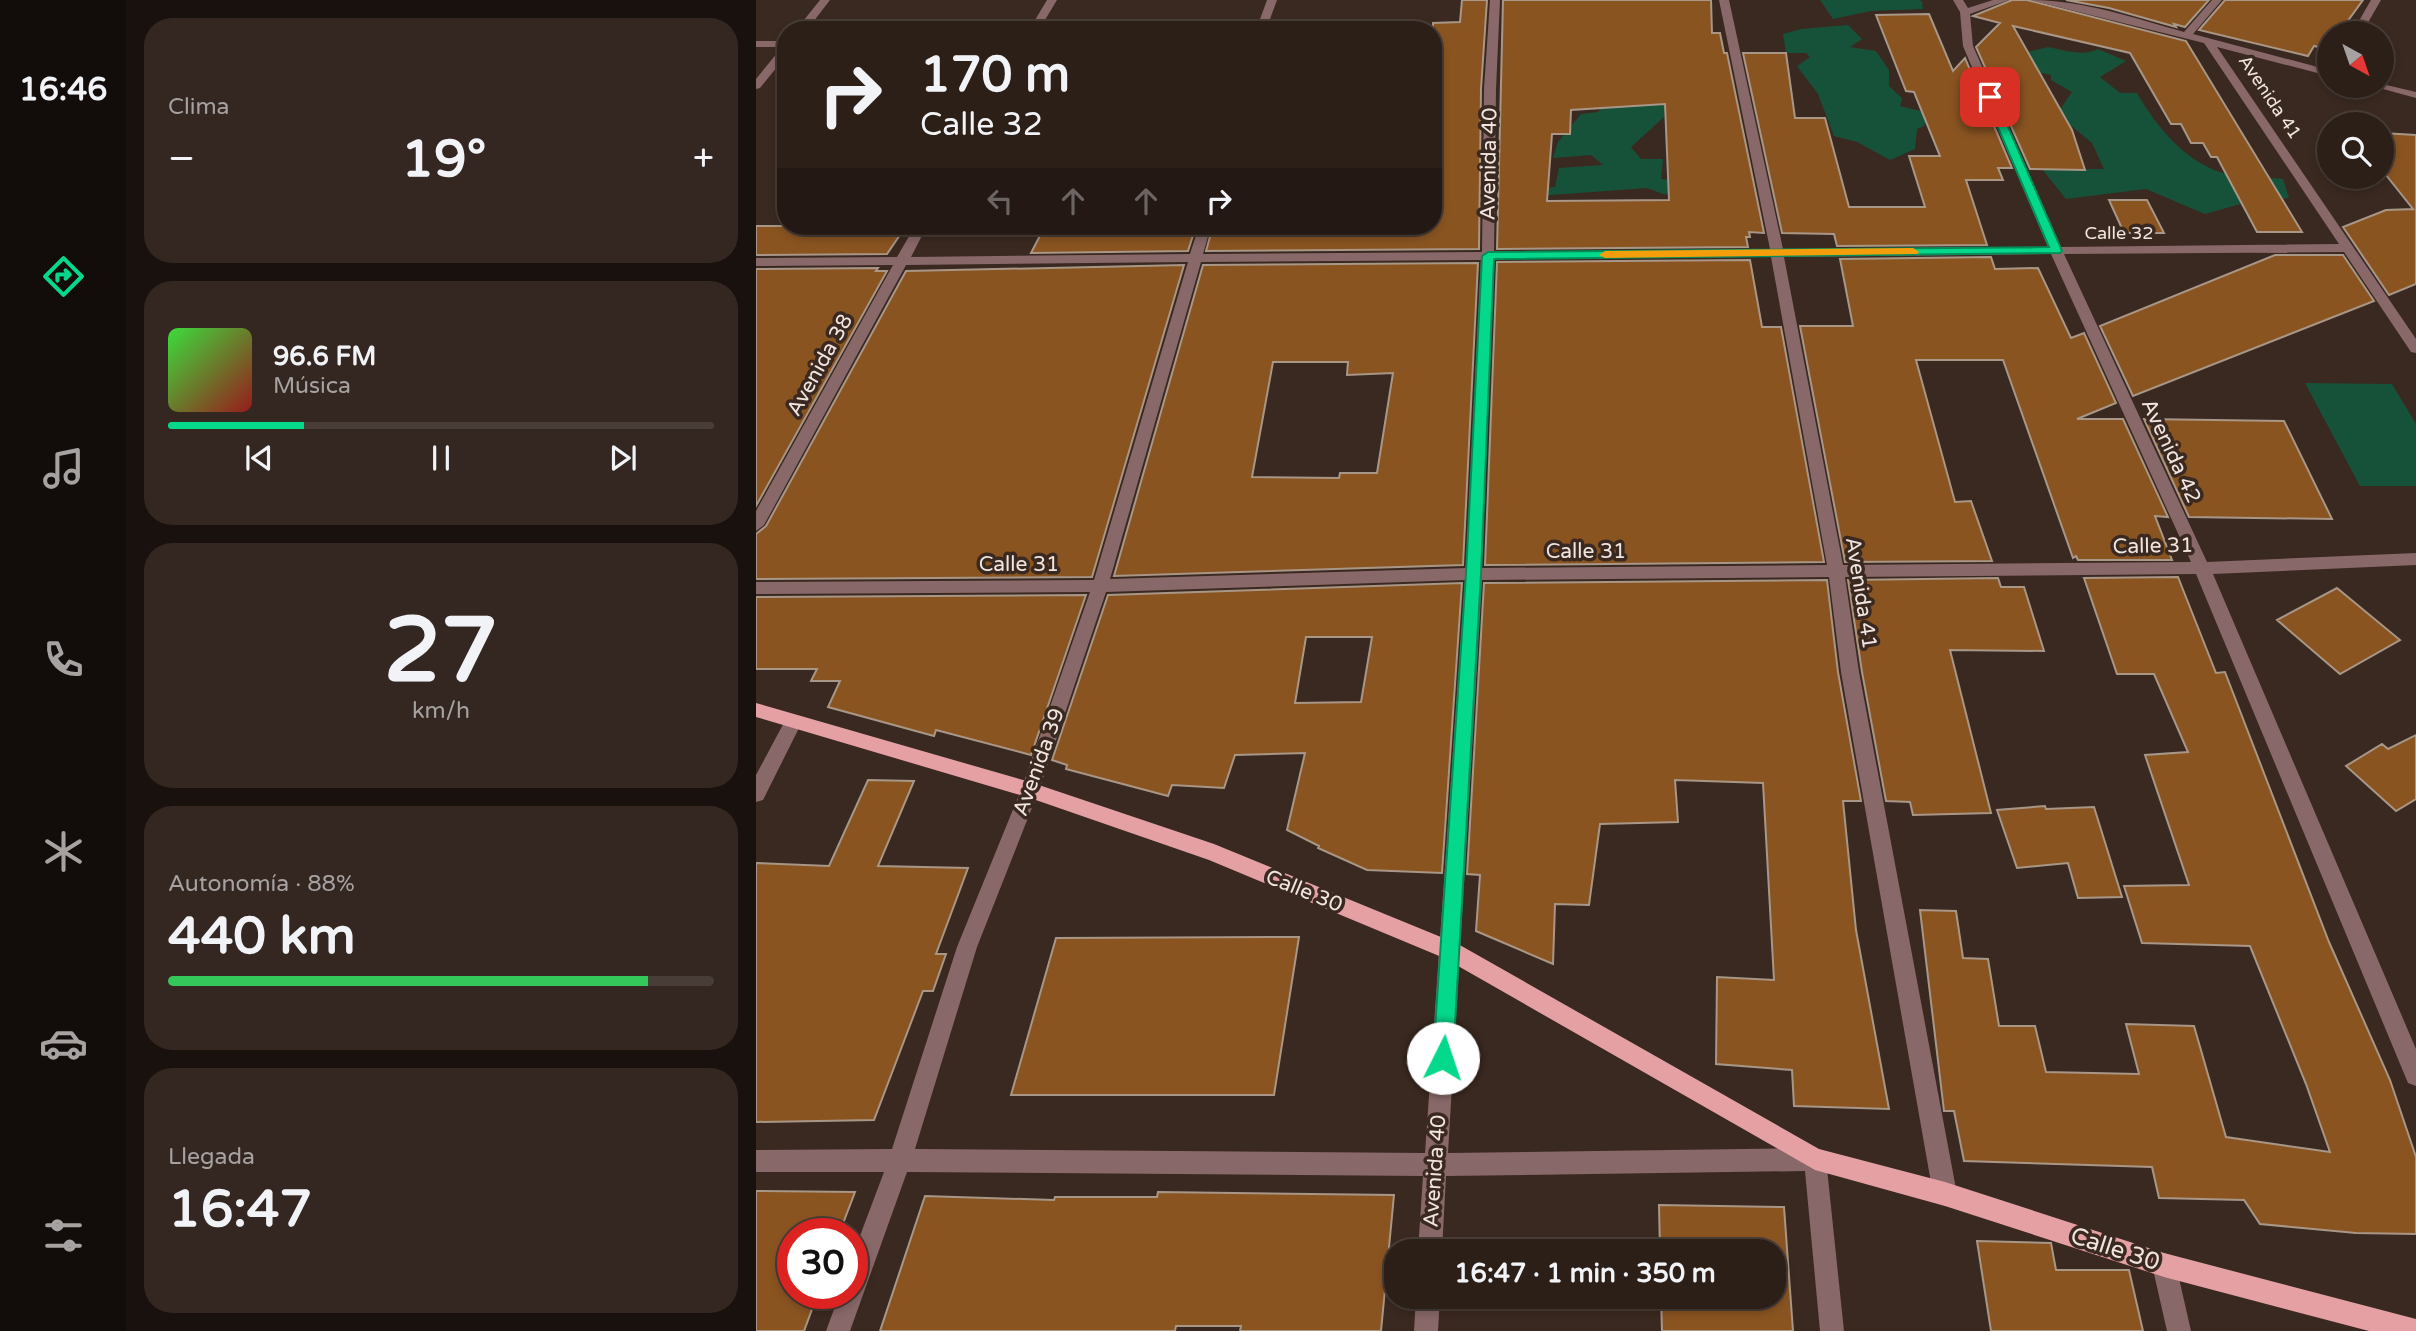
<!DOCTYPE html>
<html lang="es">
<meta charset="utf-8">
<style>
body{margin:0;font-family:"Varela Round",sans-serif;background:#342721;color:#f1f3f6;height:100vh;display:flex;flex-direction:column;font-size:26px;white-space:nowrap}
*{box-sizing:border-box;margin:0}
p{font-size:23px;color:#a6a2a2}
.icon{flex:none;width:38px;height:38px;fill:none;stroke:currentColor;stroke-width:2;stroke-linecap:round;stroke-linejoin:round}
.map{position:relative;flex:1;overflow:hidden}
.panel{display:flex;flex-direction:column;gap:18px;padding:18px;background:#18110d;width:630px}
.panel>*{flex:none}
.top-card{position:absolute;left:21px;top:21px;width:665px;height:214px;border-radius:28px;box-shadow:0 4px 10px #0003,0 0 0 2px #483d37;background:#2c1f18;color:#f1f3f6;overflow:hidden}
.needle{width:46px;rotate:140deg}
.fabs{position:absolute;left:1561px;top:21px;display:grid;gap:14px}
.fabs a{display:grid;place-items:center;width:77px;height:77px;border-radius:50%;background:#2c1f18;box-shadow:0 4px 10px #0003,0 0 0 2px #483d37;font-size:35px}
.speed{position:absolute;left:21px;top:1218px;display:flex;gap:14px;font-size:35px;font-weight:700;text-align:center}
.speed>*{display:grid;place-content:center;width:91px;height:91px;border-radius:50%;background:#2c1f18;box-shadow:0 4px 10px #0003,0 0 0 2px #483d37;line-height:1}
.speed .limit{border:10px solid #d22;background:#fff;color:#111}
.pin{position:absolute;display:grid;place-items:center;width:60px;height:60px;color:#fff;margin:-30px;border-radius:14px;box-shadow:0 4px 10px #0006}
.me{position:absolute;width:77px;margin:-38px;rotate:4deg;stroke-linejoin:round;filter:drop-shadow(0 0 5px #0008)}
.turn{display:flex;align-items:center;gap:24px;height:147px;padding:0 28px;font-size:32px}
.turn .icon{width:91px;height:91px;stroke-width:2.5}
.turn b{display:block;font-size:49px;line-height:60px}
.lanes{display:flex;align-items:center;height:66px;padding:0 28px;background:#0003;justify-content:center;gap:35px;direction:ltr}
.lanes .off{opacity:.35}
.big{font-size:52px;font-weight:700;line-height:1.1}
.panel .widget{flex:1;display:flex;flex-direction:column;justify-content:center;gap:10px;min-width:0;padding:0 24px;border-radius:28px;background:#342721}
.panel .dial{align-items:center;gap:0}
.dial b{font-size:91px;line-height:1}
.song{display:flex;align-items:center;gap:21px}
.cover{width:84px;height:84px;border-radius:10px;background:linear-gradient(135deg,hsl(120 70% 55%),hsl(0 70% 35%))}
.played{height:7px;border-radius:4px;background:linear-gradient(90deg,#04d98b 25%,#483d37 25%)}
.keys{display:flex;justify-content:space-around;direction:ltr}
.heat{display:flex;justify-content:space-between;align-items:center;font-size:38px;direction:ltr}
.charge{height:10px;border-radius:5px;background:linear-gradient(90deg,#34c759 88%,#483d37 0)}
.trip{position:absolute;left:628px;top:1239px;width:402px;height:70px;border-radius:28px;background:#2c1f18;box-shadow:0 4px 10px #0003,0 0 0 2px #483d37;font-weight:700;line-height:70px;text-align:center}
main{display:flex;flex:1;min-height:0}
.dock{display:flex;flex-direction:column;width:126px;justify-content:space-around;align-items:center;background:#120c0a;color:#a6a2a2}
.dock .icon{width:49px;height:49px}
.dock .on{color:#04d98b}
.dock b{font-size:32px;color:#f1f3f6}
.map>svg:first-child{display:block}
</style>
<main>
<nav class="dock">
<b>16:46</b>
<svg class="icon on" aria-label="directions" viewBox="0 0 24 24"><path d="M12 3l9 9-9 9-9-9zM9 14v-3h6M13 9l2 2-2 2"/></svg>
<svg class="icon" aria-label="music" viewBox="0 0 24 24"><path d="M9 18V5l10-2v13"/><circle cx="6" cy="18" r="3"/><circle cx="16" cy="16" r="3"/></svg>
<svg class="icon" aria-label="phone" viewBox="0 0 24 24"><path d="M5 4h4l2 5-3 2q2 4 5 5l2-3 5 2v4C11 20 4 13 5 4z"/></svg>
<svg class="icon" aria-label="climate" viewBox="0 0 24 24"><path d="M12 3v18M4 7l16 10M4 17L20 7"/></svg>
<svg class="icon" aria-label="car" viewBox="0 0 24 24"><path d="M5 17H2v-5l4-1 3-4h7l3 4 3 1v5h-3M9 17h6M6 11h13"/><circle cx="7" cy="17" r="2"/><circle cx="17" cy="17" r="2"/></svg>
<svg class="icon" aria-label="filters" viewBox="0 0 24 24"><path d="M4 7h16M4 17h16"/><circle cx="9" cy="7" r="2"/><circle cx="15" cy="17" r="2"/></svg>
</nav>
<section class="panel">
<div class="widget"><p>Clima</p>
<div class="heat"><a>−</a><b class="big">19°</b><a>+</a></div>
</div>
<div class="widget">
<div class="song"><i class="cover"></i><div><b>96.6 FM</b><p>Música</p></div></div>
<div class="played"></div>
<div class="keys"><svg class="icon" aria-label="previous" viewBox="0 0 24 24"><path d="M18 5L8 12l10 7zM5 5v14"/></svg><svg class="icon" aria-label="pause" viewBox="0 0 24 24"><path d="M8 5v14M16 5v14"/></svg><svg class="icon" aria-label="next" viewBox="0 0 24 24"><path d="M6 5l10 7-10 7zM19 5v14"/></svg></div>
</div>
<div class="widget dial"><b>27</b><p>km/h</p></div>
<div class="widget"><p>Autonomía · 88%</p><b class="big">440 km</b><div class="charge"></div></div>
<div class="widget"><p>Llegada</p><b class="big">16:47</b></div>
</section>
<div class="map">
<svg width="1660" height="1331" viewBox="0 0 1660 1331">
<rect width="100%" height="100%" fill="#3a2920"/>
<path fill="#16523a" d="M 1064,0 L 1162,0 L 1166,1 L 1167,9 L 1115,11 L 1077,19 Z
M 1092,25 L 1106,39 L 1094,47 L 1120,51 L 1133,70 L 1133,86 L 1146,98 L 1144,106 L 1173,113 L 1168,126 L 1161,129 L 1159,149 L 1134,160 L 1101,142 L 1078,136 L 1062,94 L 1041,66 L 1054,57 L 1050,53 L 1030,53 L 1027,34 L 1045,29 Z
M 1292,47 C 1308,50 1327,57 1342,49 L 1370,61 L 1344,77 L 1364,93 L 1381,93 C 1401,127 1428,161 1467,173 C 1486,178 1508,177 1527,179 L 1533,198 L 1488,203 L 1449,214 L 1390,189 L 1310,199 L 1286,169 L 1348,169 L 1336,143 L 1301,114 L 1316,92 L 1295,80 L 1295,75 L 1264,68 L 1264,54 Z
M 914,83 L 908,117 L 875,147 L 885,159 L 907,159 L 905,179 L 933,182 L 936,196 L 907,194 L 891,188 L 782,196 L 783,188 L 799,187 L 803,168 L 847,165 L 835,155 L 797,158 L 802,142 L 825,114 L 842,112 L 847,105 Z
M 1549,383 L 1636,384 L 1660,424 L 1660,486 L 1604,486 Z"/>
<path fill="#8a5421" stroke="#a89687" stroke-width="2" fill-rule="evenodd" d="M 706,0 L 731,0 L 725,89 L 723,249 L 450,251 L 457,226 L 677,226 L 677,23 L 704,22 Z
M 747,0 L 955,0 L 956,33 L 964,33 L 968,53 L 971,53 L 1008,233 L 993,232 L 994,237 L 990,237 L 992,247 L 741,249 ZM 909,104 L 913,200 L 791,201 L 796,134 L 814,134 L 815,110 Z
M 1256,0 L 1271,0 L 1430,41 L 1546,232 L 1501,232 L 1461,157 L 1455,157 L 1447,143 L 1435,143 L 1425,124 L 1415,124 L 1374,53 L 1257,26 L 1316,130 L 1329,170 L 1274,169 L 1220,47 L 1244,23 L 1217,16 Z
M 1310,0 L 1453,0 L 1429,27 L 1418,24 L 1420,27 L 1353,8 Z
M 1469,0 L 1607,0 L 1583,33 L 1573,33 L 1571,49 L 1558,46 L 1552,56 L 1443,30 Z
M 1173,14 L 1197,71 L 1209,58 L 1256,168 L 1242,168 L 1247,180 L 1210,180 L 1231,245 L 1081,246 L 1078,234 L 1026,233 L 987,53 L 1030,53 L 1039,118 L 1069,118 L 1093,207 L 1169,207 L 1153,156 L 1184,156 L 1158,92 L 1150,91 L 1120,15 Z
M 1626,133 L 1660,135 L 1660,284 L 1633,295 L 1587,227 L 1630,210 L 1657,209 L 1626,170 Z
M 1353,200 L 1391,200 L 1408,233 L 1368,233 Z
M 0,226 L 150,226 L 131,254 L 0,255 Z
M 289,226 L 440,226 L 432,251 L 275,253 Z
M 1519,255 L 1587,255 L 1618,301 L 1377,396 L 1344,326 Z
M 1235,257 L 1239,269 L 1282,268 L 1315,338 L 1328,333 L 1360,403 L 1321,419 L 1367,419 L 1412,517 L 1399,516 L 1416,560 L 1322,560 L 1320,556 L 1317,558 L 1247,360 L 1160,360 L 1199,502 L 1215,501 L 1236,561 L 1089,562 L 1044,326 L 1097,326 L 1084,259 Z
M 994,260 L 1006,327 L 1025,327 L 1068,562 L 729,565 L 741,262 Z
M 722,263 L 707,565 L 358,576 L 447,265 ZM 517,362 L 592,362 L 591,375 L 637,373 L 621,473 L 584,473 L 583,478 L 496,477 Z
M 428,265 L 336,577 L 0,579 L 0,534 L 10,526 L 150,271 Z
M 122,268 L 120,271 L 131,271 L 0,506 L 0,269 Z
M 1388,419 L 1528,421 L 1576,519 L 1433,517 Z
M 1422,577 L 1460,673 L 1469,672 L 1573,942 L 1634,1080 L 1660,1157 L 1660,1234 L 1600,1233 L 1504,1224 L 1488,1200 L 1403,1198 L 1396,1167 L 1208,1161 L 1198,1111 L 1188,1111 L 1164,910 L 1200,911 L 1207,958 L 1232,959 L 1243,1026 L 1279,1026 L 1290,1072 L 1383,1074 L 1370,1024 L 1438,1026 L 1470,1137 L 1574,1152 L 1550,1084 L 1494,946 L 1386,943 L 1368,886 L 1433,885 L 1389,755 L 1432,752 L 1398,674 L 1361,674 L 1328,578 Z
M 1242,578 L 1245,587 L 1268,587 L 1288,651 L 1194,650 L 1235,813 L 1157,815 L 1154,802 L 1130,801 L 1106,672 L 1092,580 Z
M 1071,580 L 1082,672 L 1105,801 L 1087,801 L 1100,930 L 1133,1109 L 1038,1106 L 1036,1070 L 960,1064 L 961,977 L 1018,980 L 1007,783 L 919,780 L 922,822 L 844,824 L 833,905 L 799,904 L 797,964 L 720,931 L 724,875 L 711,874 L 728,583 Z
M 706,583 L 686,873 L 611,870 L 562,848 L 563,846 L 531,830 L 549,753 L 479,755 L 468,788 L 416,785 L 412,796 L 310,769 L 311,765 L 296,760 L 352,595 ZM 550,637 L 616,637 L 605,702 L 539,703 Z
M 1581,588 L 1644,640 L 1584,674 L 1521,620 Z
M 330,595 L 275,755 L 180,730 L 178,736 L 72,707 L 84,681 L 55,681 L 61,669 L 0,669 L 0,597 Z
M 1660,735 L 1660,799 L 1640,811 L 1590,766 L 1626,744 L 1632,749 Z
M 112,780 L 158,781 L 122,866 L 212,868 L 180,954 L 190,954 L 177,991 L 167,991 L 118,1120 L 0,1122 L 0,863 L 73,866 Z
M 1289,806 L 1290,809 L 1338,807 L 1366,897 L 1322,898 L 1312,863 L 1261,868 L 1241,810 Z
M 543,937 L 518,1095 L 255,1095 L 300,938 Z
M 0,1191 L 99,1192 L 83,1234 L 37,1234 L 37,1293 L 62,1293 L 48,1331 L 0,1331 Z
M 402,1192 L 638,1195 L 625,1331 L 484,1331 L 485,1326 L 420,1326 L 419,1331 L 124,1331 L 169,1196 L 298,1200 L 299,1197 L 401,1197 Z
M 903,1205 L 1028,1207 L 1037,1331 L 906,1331 L 905,1297 L 1018,1297 L 1018,1251 L 904,1251 Z
M 1221,1241 L 1295,1243 L 1300,1270 L 1373,1270 L 1387,1331 L 1235,1331 Z"/>
<g fill="none" stroke-linecap="round" stroke-linejoin="round">
<path fill="#896869" fill-rule="evenodd" d="M 64,0 L 74,0 L 51,30 L 40,30 Z
M 291,0 L 301,0 L 283,30 L 273,30 Z
M 511,0 L 521,0 L 510,30 L 500,30 Z
M 734,0 L 744,0 L 740,89 L 738,252 L 1014,249 L 963,0 L 973,0 L 1027,249 L 1292,247 L 1207,46 L 1204,12 L 1197,0 L 1207,0 L 1212,8 L 1237,0 L 1253,0 L 1214,14 L 1217,46 L 1305,247 L 1583,244 L 1448,43 L 1274,0 C 1327,0 1378,18 1428,32 L 1456,0 L 1466,0 L 1437,34 L 1573,70 L 1573,76 L 1461,47 L 1660,339 L 1660,353 L 1655,352 L 1588,252 L 1308,254 L 1451,562 L 1660,553 L 1660,565 L 1457,574 L 1660,1049 L 1660,1086 L 1652,1083 L 1440,574 L 1089,577 L 1103,672 L 1201,1194 L 1197,1202 L 1189,1206 L 1181,1202 L 1177,1194 L 1085,672 L 1073,577 L 726,580 L 692,1153 L 1059,1148 L 1067,1151 L 1070,1159 L 1088,1331 L 1064,1331 L 1049,1171 L 690,1176 L 686,1251 L 662,1251 L 667,1176 L 151,1172 L 94,1331 L 70,1331 L 84,1293 L 96,1293 L 96,1257 L 128,1172 L 0,1172 L 0,1150 L 136,1149 L 201,947 L 265,790 L 334,592 L 0,594 L 0,582 L 338,580 L 432,262 L 150,265 L 8,525 L 0,531 L 0,511 L 137,265 L 0,266 L 0,258 L 141,257 L 159,226 L 171,226 L 155,257 L 434,254 L 443,226 L 455,226 L 447,254 L 726,252 L 728,89 ZM 1295,254 L 1435,562 L 1087,565 L 1028,257 ZM 1015,257 L 1071,565 L 726,568 L 738,259 ZM 725,260 L 710,568 L 354,579 L 445,262 ZM 709,580 L 669,1153 L 159,1149 L 221,947 L 283,790 L 350,592 Z
M 1615,0 L 1625,0 L 1606,33 L 1596,33 Z
M 0,41 L 30,41 L 30,56 L 4,88 L 0,89 L 0,79 L 26,47 L 0,47 Z
M 1626,84 L 1660,92 L 1660,98 L 1616,86 L 1626,86 Z
M 37,715 L 43,717 L 46,722 L 7,800 L 0,802 L 0,775 L 31,717 Z
M 1408,1253 L 1417,1256 L 1420,1265 L 1435,1331 L 1411,1331 L 1396,1265 L 1399,1256 Z
M 660,1297 L 684,1297 L 682,1331 L 658,1331 Z"/>
<path fill="#e5a0a4" fill-rule="evenodd" d="M 0,703 L 274,782 L 458,844 L 702,944 L 1063,1149 L 1189,1182 L 1408,1253 L 1660,1319 L 1660,1331 L 1613,1331 L 1408,1277 L 1189,1206 L 1059,1170 L 688,958 L 453,860 L 274,798 L 0,717 Z"/>
</g>
<path fill="#04d98b" stroke="#038d5a" stroke-width="2" d="M 1234,94 L 1239,97 L 1306,251 L 1304,253 L 738,259 L 725,574 L 697,1058 L 694,1065 L 687,1068 L 680,1065 L 677,1058 L 710,574 L 726,256 L 732,252 L 1293,247 L 1229,97 Z"/>
<path fill="#f59e0b" d="M 1157,248 L 1163,252 L 1161,254 L 849,258 L 843,255 L 849,251 Z"/>
<g text-anchor="middle" dominant-baseline="central" stroke-width="7" stroke-linejoin="round" paint-order="stroke">
<g font-size="18" fill="#f1e5df" stroke="#3a2920">
<text transform="translate(1514 97) rotate(56)">Avenida 41</text>
<text x="1363" y="233">Calle 32</text>
</g>
<g font-size="21" fill="#f1e5df" stroke="#3a2920">
<text transform="translate(733 164) rotate(-89)">Avenida 40</text>
<text transform="translate(64 365) rotate(-61)">Avenida 38</text>
<text transform="translate(1415 451) rotate(65)">Avenida 42</text>
<text transform="translate(1397 546) rotate(-1)">Calle 31</text>
<text x="830" y="551">Calle 31</text>
<text x="263" y="564">Calle 31</text>
<text transform="translate(1105 593) rotate(81)">Avenida 41</text>
<text transform="translate(283 762) rotate(-70)">Avenida 39</text>
<text transform="translate(548 891) rotate(22)">Calle 30</text>
<text transform="translate(679 1171) rotate(-86)">Avenida 40</text>
</g>
<g font-size="24" fill="#f1e5df" stroke="#3a2920">
<text transform="translate(1359 1249) rotate(18)">Calle 30</text>
</g>
</g>
</svg>
<div class="fabs">
<a><svg class="needle" viewBox="-14 -14 28 28"><path d="M0-13l5 13h-10z" fill="#e53935"/><path d="M0 13l5-13h-10z" fill="#a6a2a2"/></svg></a>
<a><svg class="icon" aria-label="search" viewBox="0 0 24 24"><circle cx="10" cy="10" r="6"/><path d="M15 15l6 6"/></svg></a>
</div>
<div class="speed"><div class="limit">30</div></div>
<div class="pin" style="left:1234px;top:97px;background:#d93025"><svg class="icon" aria-label="arrive" viewBox="0 0 24 24"><path d="M6 21V4h12l-3 4 3 4H6"/></svg></div>
<svg class="me" style="left:687px;top:1058px" viewBox="-20 -20 40 40"><circle r="19" fill="#fff"/><path d="M0-13L10 11 0 6-10 11z" fill="#04d98b"/></svg>
<div class="trip">16:47 · 1 min · 350 m</div>
<div class="top-card">
<div class="turn"><svg class="icon" aria-label="right" viewBox="0 0 24 24"><path d="M7 20v-9h11M14 6l5 5-5 5"/></svg><div><b>170 m</b>Calle 32</div></div>
<div class="lanes"><svg class="icon off" aria-label="left" viewBox="0 0 24 24"><path d="M17 20v-9H6M10 6l-5 5 5 5"/></svg><svg class="icon off" aria-label="ahead" viewBox="0 0 24 24"><path d="M12 20V5M6 11l6-6 6 6"/></svg><svg class="icon off" aria-label="ahead" viewBox="0 0 24 24"><path d="M12 20V5M6 11l6-6 6 6"/></svg><svg class="icon" aria-label="right" viewBox="0 0 24 24"><path d="M7 20v-9h11M14 6l5 5-5 5"/></svg></div>
</div>
</div>
</main>
